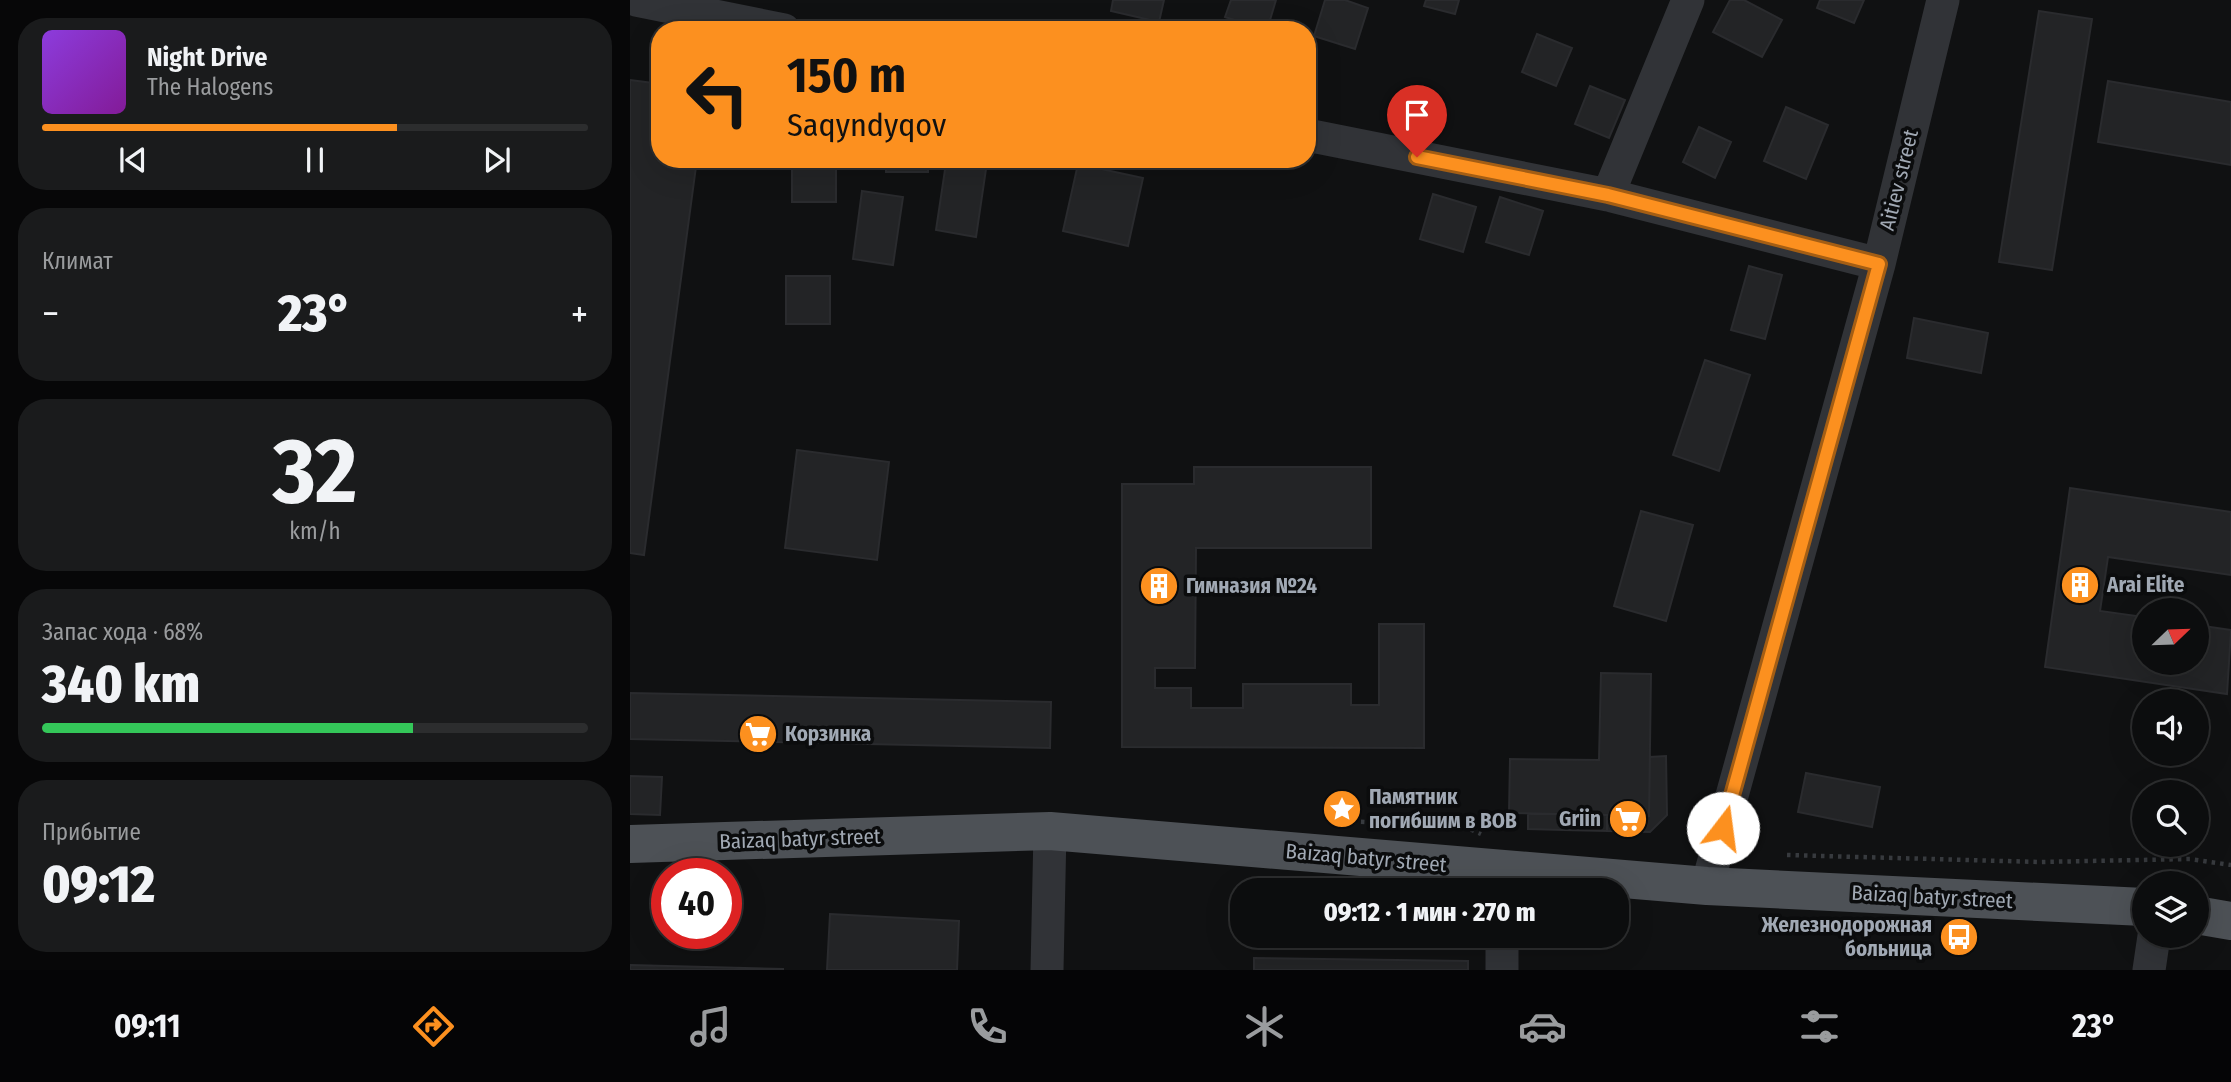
<!DOCTYPE html>
<html lang="ru">
<meta charset="utf-8">
<style>
body{margin:0;font-family:"Fira Sans Condensed",sans-serif;background:#1a1b1c;color:#f1f3f6;height:100vh;display:flex;flex-direction:column;font-size:26px;white-space:nowrap}
*{box-sizing:border-box;margin:0}
p{font-size:23px;color:#9a9c9e}
.icon{flex:none;width:38px;height:38px;fill:none;stroke:currentColor;stroke-width:2;stroke-linecap:round;stroke-linejoin:round}
.map{position:relative;flex:1;overflow:hidden}
.drawer{display:flex;flex-direction:column;gap:18px;padding:18px;background:#070708;width:630px}
.drawer>*{flex:none}
.guide{position:absolute;left:21px;top:21px;width:665px;height:147px;border-radius:28px;box-shadow:0 7px 28px #0002,0 0 0 2px #2c2d2e;background:#fc901f;color:#111;overflow:hidden}
.needle{width:46px;rotate:67deg}
.buttons{position:absolute;left:1502px;top:598px;display:grid;gap:14px}
.buttons a{display:grid;place-items:center;width:77px;height:77px;border-radius:50%;background:#0c0d0e;box-shadow:0 7px 28px #0002,0 0 0 2px #2c2d2e;font-size:35px}
.speed{position:absolute;left:21px;top:858px;display:flex;gap:14px;font-size:35px;font-weight:700;text-align:center}
.speed>*{display:grid;place-content:center;width:91px;height:91px;border-radius:50%;background:#0c0d0e;box-shadow:0 7px 28px #0002,0 0 0 2px #2c2d2e;line-height:1}
.speed .limit{border:10px solid #d22;background:#fff;color:#111}
.pin{position:absolute;display:grid;place-items:center;width:60px;height:60px;color:#fff;margin:-72px -30px;border-radius:50% 50% 50% 0;rotate:-45deg;box-shadow:0 0 7px #0007}
.pin .icon{rotate:45deg}
.me{position:absolute;width:77px;margin:-38px;rotate:15deg;stroke-linejoin:round;filter:drop-shadow(0 0 5px #0008)}
.turn{display:flex;align-items:center;gap:24px;height:147px;padding:0 21px;font-size:32px}
.turn .icon{width:91px;height:91px;stroke-width:2.5}
.turn b{display:block;font-size:49px;line-height:60px}
.big{font-size:52px;font-weight:800;line-height:1.1}
.drawer .widget{flex:1;display:flex;flex-direction:column;justify-content:center;gap:10px;min-width:0;padding:0 24px;border-radius:28px;background:#1a1b1c}
.drawer .dial{align-items:center;gap:0}
.dial b{font-size:91px;line-height:1}
.song{display:flex;align-items:center;gap:21px}
.cover{width:84px;height:84px;border-radius:10px;background:linear-gradient(135deg,hsl(270 70% 55%),hsl(290 70% 35%))}
.played{height:7px;border-radius:4px;background:linear-gradient(90deg,#fc901f 65%,#2c2d2e 65%)}
.keys{display:flex;justify-content:space-around;direction:ltr}
.heat{display:flex;justify-content:space-between;align-items:center;font-size:38px;direction:ltr}
.charge{height:10px;border-radius:5px;background:linear-gradient(90deg,#34c759 68%,#2c2d2e 0)}
.trip{position:absolute;left:600px;top:878px;width:399px;height:70px;border-radius:28px;background:#0c0d0e;box-shadow:0 7px 28px #0002,0 0 0 2px #2c2d2e;font-weight:800;line-height:70px;text-align:center}
.tabs{display:flex;height:112px;justify-content:space-around;align-items:center;background:#050506;color:#9a9c9e}
.tabs .icon{width:49px;height:49px}
.tabs .on{color:#fc901f}
.tabs b{font-size:32px;color:#f1f3f6}
main{display:flex;flex:1;min-height:0}
.map>svg:first-child{display:block}
</style>
<main>
<section class="drawer">
<div class="widget">
<div class="song"><i class="cover"></i><div><b>Night Drive</b><p>The Halogens</p></div></div>
<div class="played"></div>
<div class="keys"><svg class="icon" aria-label="previous" viewBox="0 0 24 24"><path d="M18 5L8 12l10 7zM5 5v14"/></svg><svg class="icon" aria-label="pause" viewBox="0 0 24 24"><path d="M8 5v14M16 5v14"/></svg><svg class="icon" aria-label="next" viewBox="0 0 24 24"><path d="M6 5l10 7-10 7zM19 5v14"/></svg></div>
</div>
<div class="widget"><p>Климат</p>
<div class="heat"><a>−</a><b class="big">23°</b><a>+</a></div>
</div>
<div class="widget dial"><b>32</b><p>km/h</p></div>
<div class="widget"><p>Запас хода · 68%</p><b class="big">340 km</b><div class="charge"></div></div>
<div class="widget"><p>Прибытие</p><b class="big">09:12</b></div>
</section>
<div class="map">
<svg width="1601" height="970" viewBox="0 0 1601 970">
<rect width="100%" height="100%" fill="#101112"/>
<path fill="#232426" stroke="#2a2b2e" stroke-width="2" d="M 483,0 L 534,0 L 529,22 L 481,11 Z
M 601,0 L 646,0 L 637,30 L 595,17 Z
M 695,0 L 715,0 L 738,8 L 725,49 L 684,36 Z
M 796,0 L 829,0 L 825,14 L 794,6 Z
M 1100,0 L 1114,0 L 1152,20 L 1132,57 L 1083,32 Z
M 1190,0 L 1234,0 L 1224,23 L 1187,8 Z
M 1409,11 L 1462,19 L 1422,270 L 1369,262 Z
M 907,34 L 942,48 L 926,86 L 892,72 Z
M 0,80 L 30,84 L 30,159 L 67,159 L 14,555 L 0,553 Z
M 1478,81 L 1601,102 L 1601,165 L 1468,142 Z
M 960,86 L 995,100 L 979,138 L 945,124 Z
M 1156,107 L 1198,125 L 1176,179 L 1134,161 Z
M 1069,127 L 1101,142 L 1085,178 L 1053,162 Z
M 162,159 L 206,159 L 206,202 L 162,202 Z
M 256,159 L 298,159 L 298,172 L 256,172 Z
M 316,163 L 356,169 L 346,237 L 306,230 Z
M 448,164 L 513,178 L 498,246 L 433,231 Z
M 232,191 L 273,197 L 263,265 L 223,259 Z
M 803,194 L 846,207 L 833,252 L 790,239 Z
M 870,197 L 913,211 L 899,255 L 856,242 Z
M 1119,266 L 1152,275 L 1135,339 L 1101,330 Z
M 156,276 L 200,276 L 200,324 L 156,324 Z
M 1284,318 L 1358,333 L 1351,373 L 1277,358 Z
M 1075,360 L 1120,375 L 1089,471 L 1043,455 Z
M 167,450 L 259,462 L 247,560 L 155,548 Z
M 564,467 L 741,467 L 741,548 L 566,548 L 565,668 L 525,668 L 525,688 L 561,688 L 561,708 L 613,708 L 613,684 L 721,684 L 721,705 L 749,705 L 749,624 L 794,624 L 794,748 L 492,747 L 492,484 L 564,484 Z
M 1440,488 L 1601,512 L 1601,575 L 1478,557 L 1470,611 L 1514,617 L 1514,663 L 1566,663 L 1566,625 L 1601,630 L 1597,694 L 1415,667 Z
M 1011,511 L 1063,525 L 1036,621 L 984,606 Z
M 971,673 L 1021,674 L 1019,816 L 879,813 L 880,759 L 969,760 Z
M 0,693 L 421,702 L 420,748 L 0,739 Z
M 1036,756 L 1037,815 L 1020,832 L 977,831 L 977,815 L 1019,816 L 1020,757 Z
M 1176,773 L 1250,787 L 1242,827 L 1168,812 Z
M 0,776 L 32,777 L 30,815 L 0,814 Z
M 898,814 L 934,814 L 934,830 L 898,829 Z
M 934,814 L 977,815 L 977,831 L 934,830 Z
M 200,914 L 329,921 L 327,970 L 197,970 Z
M 624,958 L 838,961 L 838,970 L 624,970 Z
M 0,965 L 153,969 L 153,970 L 0,970 Z"/>
<g fill="none" stroke-linecap="round" stroke-linejoin="round">
<path stroke="#373a3e" stroke-width="4.5" stroke-dasharray="3.5 5" stroke-linecap="butt" d="M 697,820 L 835,827 L 851,834
M 1157,855 L 1410,862 L 1560,859 L 1601,865"/>
<path stroke="#313337" stroke-width="33" d="M 6,0 L 154,30
M 677,135 L 978,195 L 1249,264
M 978,195 L 1058,0
M 1077,886 L 1249,264 L 1313,0
M 417,970 L 420,831
M 872,970 L 872,936
M 1519,970 L 1524,936"/>
<path stroke="#4d5156" stroke-width="38" d="M 0,844 L 420,831 L 1077,886 L 1514,907
M 1566,915 L 1601,921"/>
</g>
<g fill="none" stroke-linecap="round" stroke-linejoin="round">
<g stroke="#a45e14" stroke-width="18">
<path id="route" d="M 787,157 L 978,195 L 1249,264 L 1093,828"/>
</g>
<use href="#route" stroke="#fc901f" stroke-width="12"/>
</g>
<defs>
<g id="building-disc" transform="scale(2.0125)"><circle r="9.5" fill="#fc901f" stroke="#0b0c0d"/><path d="M-4-6H4V6H1V3H-1V6H-4ZM-2.5-4.3h1.7v1.8h-1.7ZM.8-4.3h1.7v1.8H.8ZM-2.5-1h1.7V.8h-1.7ZM.8-1h1.7V.8H.8Z" fill="#fff"/></g>
<g id="supermarket-disc" transform="scale(2.0125)"><circle r="9.5" fill="#fc901f" stroke="#0b0c0d"/><path d="M-6-5.5h2.5l.6 2H6L4.5 2H-2.5L-4.4-4H-6ZM-1.5 3.2a1.3 1.3 0 1 0 .1 0ZM3 3.2a1.3 1.3 0 1 0 .1 0Z" fill="#fff"/></g>
<g id="sight-disc" transform="scale(2.0125)"><circle r="9.5" fill="#fc901f" stroke="#0b0c0d"/><path d="M0-6L1.8-2.2L6-1.7L2.9 1.2L3.7 5.4L0 3.3L-3.7 5.4L-2.9 1.2L-6-1.7L-1.8-2.2Z" fill="#fff"/></g>
<g id="bus-disc" transform="scale(2.0125)"><circle r="9.5" fill="#fc901f" stroke="#0b0c0d"/><path d="M-5-6H5V4H4V6H2V4H-2V6H-4V4H-5ZM-3.5-4V0h7V-4ZM-3.5 1.2v1.5H-2V1.2ZM2 1.2v1.5H3.5V1.2Z" fill="#fff"/></g>
</defs>
<g fill-rule="evenodd">
<use href="#building-disc" x="1450" y="585"/>
<use href="#building-disc" x="529" y="586"/>
<use href="#supermarket-disc" x="128" y="734"/>
<use href="#sight-disc" x="712" y="809"/>
<use href="#supermarket-disc" x="998" y="819"/>
<use href="#bus-disc" x="1329" y="937"/>
</g>
<g text-anchor="middle" dominant-baseline="central" stroke-width="7" stroke-linejoin="round" paint-order="stroke">
<g font-size="21" fill="#a1a9b4" stroke="#0b0c0d">
<text transform="translate(1269 180) rotate(-76)">Aitiev street</text>
<text transform="translate(170 839) rotate(-2)">Baizaq batyr street</text>
<text transform="translate(736 858) rotate(5)">Baizaq batyr street</text>
<text transform="translate(1302 897) rotate(3)">Baizaq batyr street</text>
</g>
<g font-size="21" font-weight="bold" fill="#a1a9b4" stroke="#0b0c0d" text-anchor="start">
<text x="1477" y="585">Arai Elite</text>
<text x="556" y="586">Гимназия №24</text>
<text x="155" y="734">Корзинка</text>
<text x="739" y="797">Памятник<tspan x="739" dy="24">погибшим в ВОВ</tspan></text>
<text x="971" y="819" text-anchor="end">Griin</text>
<text x="1302" y="925" text-anchor="end">Железнодорожная<tspan x="1302" dy="24">больница</tspan></text>
</g>
</g>
</svg>
<div class="buttons">
<a><svg class="needle" viewBox="-14 -14 28 28"><path d="M0-13l5 13h-10z" fill="#e53935"/><path d="M0 13l5-13h-10z" fill="#9a9c9e"/></svg></a>
<a><svg class="icon" aria-label="sound" viewBox="0 0 24 24"><path d="M4 9h4l5-4v14l-5-4H4zM17 9q2 3 0 6"/></svg></a>
<a><svg class="icon" aria-label="search" viewBox="0 0 24 24"><circle cx="10" cy="10" r="6"/><path d="M15 15l6 6"/></svg></a>
<a><svg class="icon" aria-label="layers" viewBox="0 0 24 24"><path d="M12 4l9 5-9 5-9-5zM3 14l9 5 9-5"/></svg></a>
</div>
<div class="speed"><div class="limit">40</div></div>
<div class="pin" style="left:787px;top:157px;background:#d93025"><svg class="icon" aria-label="arrive" viewBox="0 0 24 24"><path d="M6 21V4h12l-3 4 3 4H6"/></svg></div>
<svg class="me" style="left:1093px;top:828px" viewBox="-20 -20 40 40"><circle r="19" fill="#fff"/><path d="M0-13L10 11 0 6-10 11z" fill="#fc901f"/></svg>
<div class="trip">09:12 · 1 мин · 270 m</div>
<div class="guide">
<div class="turn"><svg class="icon" aria-label="left" viewBox="0 0 24 24"><path d="M17 20v-9H6M10 6l-5 5 5 5"/></svg><div><b>150 m</b>Saqyndyqov</div></div>
</div>
</div>
</main>
<nav class="tabs">
<b>09:11</b>
<svg class="icon on" aria-label="directions" viewBox="0 0 24 24"><path d="M12 3l9 9-9 9-9-9zM9 14v-3h6M13 9l2 2-2 2"/></svg>
<svg class="icon" aria-label="music" viewBox="0 0 24 24"><path d="M9 18V5l10-2v13"/><circle cx="6" cy="18" r="3"/><circle cx="16" cy="16" r="3"/></svg>
<svg class="icon" aria-label="phone" viewBox="0 0 24 24"><path d="M5 4h4l2 5-3 2q2 4 5 5l2-3 5 2v4C11 20 4 13 5 4z"/></svg>
<svg class="icon" aria-label="climate" viewBox="0 0 24 24"><path d="M12 3v18M4 7l16 10M4 17L20 7"/></svg>
<svg class="icon" aria-label="car" viewBox="0 0 24 24"><path d="M5 17H2v-5l4-1 3-4h7l3 4 3 1v5h-3M9 17h6M6 11h13"/><circle cx="7" cy="17" r="2"/><circle cx="17" cy="17" r="2"/></svg>
<svg class="icon" aria-label="filters" viewBox="0 0 24 24"><path d="M4 7h16M4 17h16"/><circle cx="9" cy="7" r="2"/><circle cx="15" cy="17" r="2"/></svg>
<b>23°</b>
</nav>
